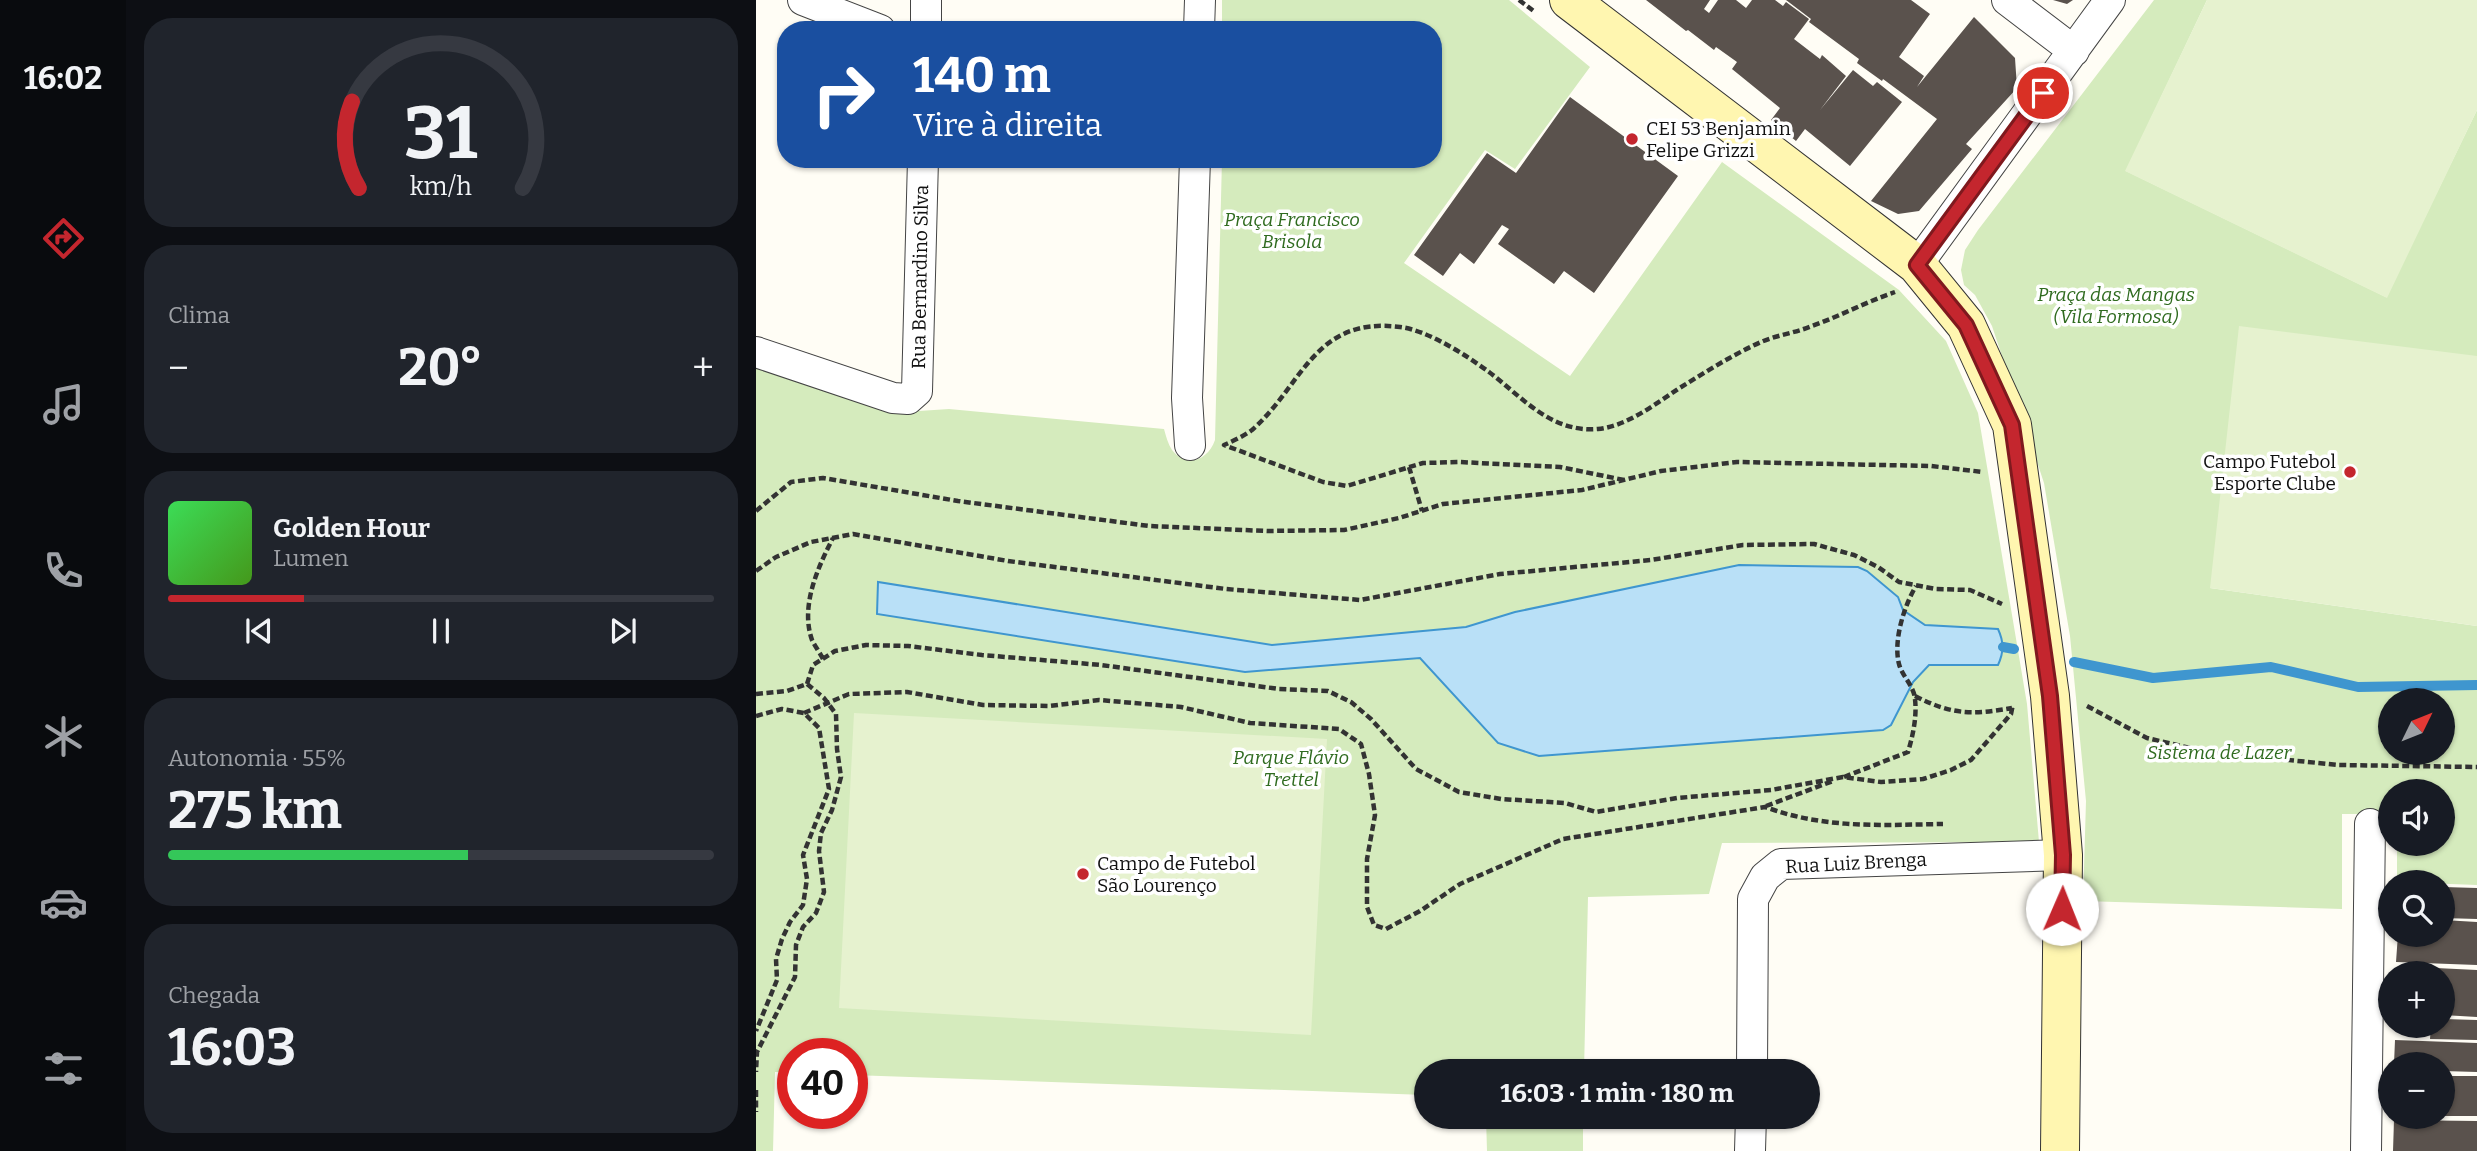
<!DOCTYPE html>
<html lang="pt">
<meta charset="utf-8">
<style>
body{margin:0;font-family:Bitter,serif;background:#20242c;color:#f1f3f6;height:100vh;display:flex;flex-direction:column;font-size:26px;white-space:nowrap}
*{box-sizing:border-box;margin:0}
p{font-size:23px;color:#9ea1a6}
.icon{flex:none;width:38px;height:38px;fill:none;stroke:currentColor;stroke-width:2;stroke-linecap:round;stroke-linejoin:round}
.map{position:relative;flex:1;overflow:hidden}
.sheet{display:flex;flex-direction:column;gap:18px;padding:18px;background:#0d0f14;width:630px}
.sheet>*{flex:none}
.guide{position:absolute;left:21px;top:21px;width:665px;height:147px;border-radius:28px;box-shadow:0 2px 5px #0004;background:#1a4fa0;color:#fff;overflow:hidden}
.needle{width:46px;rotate:47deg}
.fabs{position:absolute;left:1622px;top:688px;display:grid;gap:14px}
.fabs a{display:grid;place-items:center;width:77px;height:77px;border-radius:50%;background:#171b24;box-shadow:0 2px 5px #0004;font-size:35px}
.speed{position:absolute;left:21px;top:1038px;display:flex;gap:14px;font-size:35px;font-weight:700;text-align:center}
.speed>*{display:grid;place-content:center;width:91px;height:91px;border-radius:50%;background:#171b24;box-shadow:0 2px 5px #0004;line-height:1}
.speed .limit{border:10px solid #d22;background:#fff;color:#111}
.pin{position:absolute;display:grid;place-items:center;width:60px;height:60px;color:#fff;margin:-30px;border:4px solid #fff;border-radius:50%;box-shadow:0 2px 7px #0007}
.me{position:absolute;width:77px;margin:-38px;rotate:1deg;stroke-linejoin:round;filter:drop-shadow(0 0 5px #0008)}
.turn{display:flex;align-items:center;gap:24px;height:147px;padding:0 21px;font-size:32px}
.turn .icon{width:91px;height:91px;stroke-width:2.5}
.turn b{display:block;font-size:49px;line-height:60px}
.big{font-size:52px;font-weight:700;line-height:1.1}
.sheet .widget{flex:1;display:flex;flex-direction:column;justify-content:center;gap:10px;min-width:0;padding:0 24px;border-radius:28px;background:#20242c}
.sheet .dial{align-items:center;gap:0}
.dial svg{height:182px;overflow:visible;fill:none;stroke:#363941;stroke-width:7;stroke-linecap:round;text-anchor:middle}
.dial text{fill:#f1f3f6;stroke:none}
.song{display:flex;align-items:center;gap:21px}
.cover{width:84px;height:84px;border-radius:10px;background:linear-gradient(135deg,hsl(130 70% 55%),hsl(100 70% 35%))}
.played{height:7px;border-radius:4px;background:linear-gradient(90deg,#c4262e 25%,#363941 25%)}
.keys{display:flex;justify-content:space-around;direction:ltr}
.heat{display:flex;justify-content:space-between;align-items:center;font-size:38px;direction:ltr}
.charge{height:10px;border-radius:5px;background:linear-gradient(90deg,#34c759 55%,#363941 0)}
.trip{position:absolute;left:658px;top:1059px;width:406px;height:70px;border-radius:35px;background:#171b24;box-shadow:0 2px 5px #0004;font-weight:700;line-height:70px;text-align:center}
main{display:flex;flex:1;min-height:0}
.dock{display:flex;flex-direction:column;width:126px;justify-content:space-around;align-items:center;background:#090b0e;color:#9ea1a6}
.dock .icon{width:49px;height:49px}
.dock .active{color:#c4262e}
.dock b{font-size:32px;color:#f1f3f6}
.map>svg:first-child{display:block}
</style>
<main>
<nav class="dock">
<b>16:02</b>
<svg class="icon active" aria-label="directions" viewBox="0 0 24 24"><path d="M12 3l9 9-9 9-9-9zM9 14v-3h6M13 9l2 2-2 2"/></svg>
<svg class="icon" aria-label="music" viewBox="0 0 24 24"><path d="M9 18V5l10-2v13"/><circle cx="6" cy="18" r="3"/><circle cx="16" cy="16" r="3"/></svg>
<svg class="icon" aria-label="phone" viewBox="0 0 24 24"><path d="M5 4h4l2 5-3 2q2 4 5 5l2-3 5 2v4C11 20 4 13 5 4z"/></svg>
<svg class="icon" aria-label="climate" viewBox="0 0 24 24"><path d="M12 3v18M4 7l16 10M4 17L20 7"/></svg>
<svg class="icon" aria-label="car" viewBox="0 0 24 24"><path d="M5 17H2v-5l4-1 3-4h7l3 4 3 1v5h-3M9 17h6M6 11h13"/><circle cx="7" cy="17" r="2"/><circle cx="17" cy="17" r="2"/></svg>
<svg class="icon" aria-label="filters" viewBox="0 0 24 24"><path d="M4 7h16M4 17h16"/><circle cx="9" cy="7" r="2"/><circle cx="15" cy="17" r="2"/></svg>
</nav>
<section class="sheet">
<div class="widget dial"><svg viewBox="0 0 100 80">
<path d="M14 69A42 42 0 1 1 86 69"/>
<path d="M14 69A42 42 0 0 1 11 31" stroke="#c4262e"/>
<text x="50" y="56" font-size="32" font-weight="700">31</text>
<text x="50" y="72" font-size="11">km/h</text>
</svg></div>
<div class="widget"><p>Clima</p>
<div class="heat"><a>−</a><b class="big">20°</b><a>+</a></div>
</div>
<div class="widget">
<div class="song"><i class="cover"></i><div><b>Golden Hour</b><p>Lumen</p></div></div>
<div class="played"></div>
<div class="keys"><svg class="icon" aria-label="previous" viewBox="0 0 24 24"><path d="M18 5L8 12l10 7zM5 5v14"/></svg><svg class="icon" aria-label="pause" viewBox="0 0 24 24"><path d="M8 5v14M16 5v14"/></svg><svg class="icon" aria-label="next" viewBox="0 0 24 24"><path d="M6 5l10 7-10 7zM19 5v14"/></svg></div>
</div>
<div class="widget"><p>Autonomia · 55%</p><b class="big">275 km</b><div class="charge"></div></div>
<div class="widget"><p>Chegada</p><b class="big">16:03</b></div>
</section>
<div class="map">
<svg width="1721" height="1151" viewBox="0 0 1721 1151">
<rect width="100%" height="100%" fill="#fffdf5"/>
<path fill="#d5ebbd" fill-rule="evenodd" d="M 466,0 L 753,0 L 834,67 L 759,169 L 729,150 L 648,263 L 814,376 L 966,162 L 1143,290 L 1190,341 L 1222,413 L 1271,704 L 1283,842 L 966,843 L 953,894 L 832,897 L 828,1071 L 670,1071 L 670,1095 L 96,1075 L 96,1054 L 37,1054 L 37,1072 L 19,1072 L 17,1151 L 0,1151 L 0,364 L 148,412 L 193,409 L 408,429 C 410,436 412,444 416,450 C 431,469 452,460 459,440 L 466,159 L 677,159 L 677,30 L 466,30 Z
M 1398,0 L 1451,0 L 1370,171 L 1630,297 L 1721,110 L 1721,356 L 1454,588 L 1721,626 L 1721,885 L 1641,882 L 1641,844 L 1687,844 L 1687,791 L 1634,791 L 1634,814 L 1586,814 L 1586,909 L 1327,901 L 1330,801 L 1314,636 L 1288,483 L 1236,326 L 1219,295 L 1208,285 L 1205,270 L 1209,250 L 1222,230 ZM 1634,700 L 1687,700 L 1687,752 L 1634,752 Z
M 730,1117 L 827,1117 L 827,1151 L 731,1151 Z"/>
<path fill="#e6f2cf" d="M 1451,0 L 1721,0 L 1721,110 L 1631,298 L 1369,171 Z
M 1483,326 L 1721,356 L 1721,626 L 1454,588 Z
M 98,713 L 571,739 L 555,1035 L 83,1008 Z"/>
<path fill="#b9e0f7" stroke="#3f96cf" stroke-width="2" d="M 983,565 L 1102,567 L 1111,571 L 1142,597 L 1147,610 L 1169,625 L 1242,629 C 1248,642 1248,652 1242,665 L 1173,665 L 1157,682 L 1135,725 L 1127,730 L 783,756 L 742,743 L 664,658 L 489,672 L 121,614 L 122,582 L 516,645 L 710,627 L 759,612 Z"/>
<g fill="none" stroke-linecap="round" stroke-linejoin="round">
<path stroke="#3f96cf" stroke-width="10" d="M 1247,647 L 1258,649
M 1318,662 L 1397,678 L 1515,667 L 1602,687 L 1721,685"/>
</g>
<path fill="#5a524d" d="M 890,0 L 954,0 L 948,9 L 953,13 L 962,0 L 980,0 L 990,8 L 996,0 L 1019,0 L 1027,6 L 1030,2 L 1053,19 L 1038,39 L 1064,59 L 1066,55 L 1090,76 L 1064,110 L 1097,70 L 1117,86 L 1121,82 L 1146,102 L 1094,166 L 1049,129 L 1040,141 L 1015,120 L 1024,108 L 976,69 L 981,62 L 960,47 L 958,50 L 932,30 L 930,31 Z
M 1030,0 L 1155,0 L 1174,14 L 1143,57 L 1168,76 L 1161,87 L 1218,17 L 1259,58 L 1261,88 L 1210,144 L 1216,149 L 1163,211 L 1142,214 L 1115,201 L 1181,119 L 1127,79 L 1126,81 L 1101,63 L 1103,59 L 1053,22 L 1055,19 Z
M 1297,0 L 1317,0 L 1311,4 Z
M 814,97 L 922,176 L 838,293 L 808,271 L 798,284 L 742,244 L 753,229 L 746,225 L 718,264 L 704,253 L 687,276 L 658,255 L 731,153 L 760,173 Z
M 1687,887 L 1721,888 L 1721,919 L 1687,918 Z
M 1687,920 L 1721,922 L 1721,965 L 1640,962 L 1642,934 L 1687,934 Z
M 1680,968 L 1721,970 L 1721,1017 L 1687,1015 L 1687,973 L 1680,973 Z
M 1687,1019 L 1721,1020 L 1721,1040 L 1674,1039 L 1675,1026 L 1687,1026 Z
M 1639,1040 L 1721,1043 L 1721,1072 L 1687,1071 L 1687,1064 L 1638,1064 Z
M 1687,1076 L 1721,1076 L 1721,1116 L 1687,1116 Z
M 1638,1120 L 1721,1121 L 1721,1151 L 1637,1151 Z"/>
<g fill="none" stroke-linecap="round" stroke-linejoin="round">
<g stroke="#444" stroke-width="32">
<path id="street" d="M 47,0 L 124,30
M 170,0 L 170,30
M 1251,0 L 1318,51
M 443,30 L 444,0
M 1161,265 L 1354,0
M 0,352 L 137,398 L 152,399 L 161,391 L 167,159
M 434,445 L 431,398 L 439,159
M 996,1071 L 997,899 L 1009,877 L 1025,864 L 1307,855
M 994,1151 L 995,1116
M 1610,1151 L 1614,824"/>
</g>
<g stroke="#333" stroke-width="40">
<path id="secondary" d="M 813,0 L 1161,265 L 1210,325 L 1256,425 L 1294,696 L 1307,855 L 1304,1151"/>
</g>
<path stroke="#333" stroke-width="4.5" stroke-dasharray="7 3.5" stroke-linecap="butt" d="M 763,0 L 779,12
M 653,467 L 666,511
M 868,480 L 804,467 L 703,462 L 667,463 L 591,486 L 567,482 L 468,445 C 477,441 488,436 496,430 C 547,385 558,316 644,327 C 671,330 710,355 733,372 C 766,397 795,433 842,429 C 871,426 898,405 922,389 C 948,373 976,355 1005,342 C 1021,335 1039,333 1056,326 C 1084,316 1110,302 1139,292
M 0,511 L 35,482 L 67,478 L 202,501 L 393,526 L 511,531 L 588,530 L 643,518 L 687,504 L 826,490 L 905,471 L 981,462 L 1175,466 L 1227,472
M 0,571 L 20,557 L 55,542 L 97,534 L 252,561 L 470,589 L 604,600 L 744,574 L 895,560 L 987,545 L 1058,544 L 1098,555 L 1122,567 L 1143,582 L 1180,589 L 1214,590 L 1246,604
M 67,659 C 64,653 59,646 56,640 C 44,606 62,567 77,538
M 51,684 L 57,665 L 79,651 L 110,645 L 152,646 L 226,655 L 345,665 L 523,689 L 572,691 L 595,702 L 615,719 L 660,769 L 703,792 L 745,799 L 809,803 L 840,812 L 921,798 L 1015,790 L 1087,777 L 1125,782 L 1167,779 L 1195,770 L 1215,760 L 1255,714 L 1257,704
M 0,694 L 31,691 L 51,684 L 68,698 L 80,714 L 81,749 L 85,777 L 76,810 L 65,833 L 63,851 L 68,892 L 60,913 L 47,927 L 40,945 L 39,977 L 1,1052 L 0,1072
M 1159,696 C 1196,715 1216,715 1256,708
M 1331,706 L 1391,738 L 1451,752 L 1583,765 L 1721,767
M 48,713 L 93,694 L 151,692 L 227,705 L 293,706 L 343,700 L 425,707 L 494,723 L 583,729 L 605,744 L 613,774 L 619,815 L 611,859 L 611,907 L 618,925 L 630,929 L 664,911 L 704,884 L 807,839 L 1009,807 C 1069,829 1124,825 1187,824
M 0,716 L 26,709 L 48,713 L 63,728 L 73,789 L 47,855 L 51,879 L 47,905 L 34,922 L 26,939 L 20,959 L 21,980 L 0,1031
M 1088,777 L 1152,752 C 1157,735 1161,717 1159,699 C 1158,686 1146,676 1143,664 C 1137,641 1148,606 1160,586
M 1010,806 L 1077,781
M 0,1090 L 0,1112"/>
<use href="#street" stroke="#fff" stroke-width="30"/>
<use href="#secondary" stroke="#fff6b0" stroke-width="38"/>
</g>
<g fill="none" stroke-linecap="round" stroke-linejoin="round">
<g stroke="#7f191e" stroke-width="18">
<path id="route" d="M 1287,93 L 1161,265 L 1210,325 L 1256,425 L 1294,696 L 1307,855 L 1306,909"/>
</g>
<use href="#route" stroke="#c4262e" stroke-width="12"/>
</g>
<g fill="#c4262e" stroke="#fff" stroke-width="2.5">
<circle cx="876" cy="139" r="7"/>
<circle cx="1594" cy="472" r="7"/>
<circle cx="327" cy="874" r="7"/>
</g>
<g text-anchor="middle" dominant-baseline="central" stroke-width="7" stroke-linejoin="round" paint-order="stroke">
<g font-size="19" fill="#111" stroke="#fff" text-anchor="start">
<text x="890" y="128">CEI 53 Benjamin<tspan x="890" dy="22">Felipe Grizzi</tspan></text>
<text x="1580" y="461" text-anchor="end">Campo Futebol<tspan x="1580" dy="22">Esporte Clube</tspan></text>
<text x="341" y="863">Campo de Futebol<tspan x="341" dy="22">São Lourenço</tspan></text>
</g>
<g font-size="19" font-style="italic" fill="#2f6b1f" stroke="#fff">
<text x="536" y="219">Praça Francisco<tspan x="536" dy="22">Brisola</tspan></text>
<text x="1360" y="294">Praça das Mangas<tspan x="1360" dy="22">(Vila Formosa)</tspan></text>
<text x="1463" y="752">Sistema de Lazer</text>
<text x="535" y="757">Parque Flávio<tspan x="535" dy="22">Trettel</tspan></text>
</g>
<g font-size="19" fill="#111" stroke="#fff">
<text transform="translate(164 277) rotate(-89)">Rua Bernardino Silva</text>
<text transform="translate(1100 863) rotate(-3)">Rua Luiz Brenga</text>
</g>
</g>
</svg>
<div class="fabs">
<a><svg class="needle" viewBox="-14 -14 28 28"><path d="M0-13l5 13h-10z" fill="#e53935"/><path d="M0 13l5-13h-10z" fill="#9ea1a6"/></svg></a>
<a><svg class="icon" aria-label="sound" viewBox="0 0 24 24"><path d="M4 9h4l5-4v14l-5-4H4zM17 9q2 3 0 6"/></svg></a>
<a><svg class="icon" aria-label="search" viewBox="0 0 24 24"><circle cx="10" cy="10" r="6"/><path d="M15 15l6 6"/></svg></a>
<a>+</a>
<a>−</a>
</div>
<div class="speed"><div class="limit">40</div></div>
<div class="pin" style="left:1287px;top:93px;background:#d93025"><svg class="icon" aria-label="arrive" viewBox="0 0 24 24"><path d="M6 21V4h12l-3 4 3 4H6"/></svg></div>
<svg class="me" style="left:1306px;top:909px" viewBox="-20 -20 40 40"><circle r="19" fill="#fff"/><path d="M0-13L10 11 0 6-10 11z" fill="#c4262e"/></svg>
<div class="trip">16:03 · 1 min · 180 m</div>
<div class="guide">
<div class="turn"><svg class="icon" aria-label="right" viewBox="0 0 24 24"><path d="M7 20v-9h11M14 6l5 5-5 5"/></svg><div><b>140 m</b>Vire à direita</div></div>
</div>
</div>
</main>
